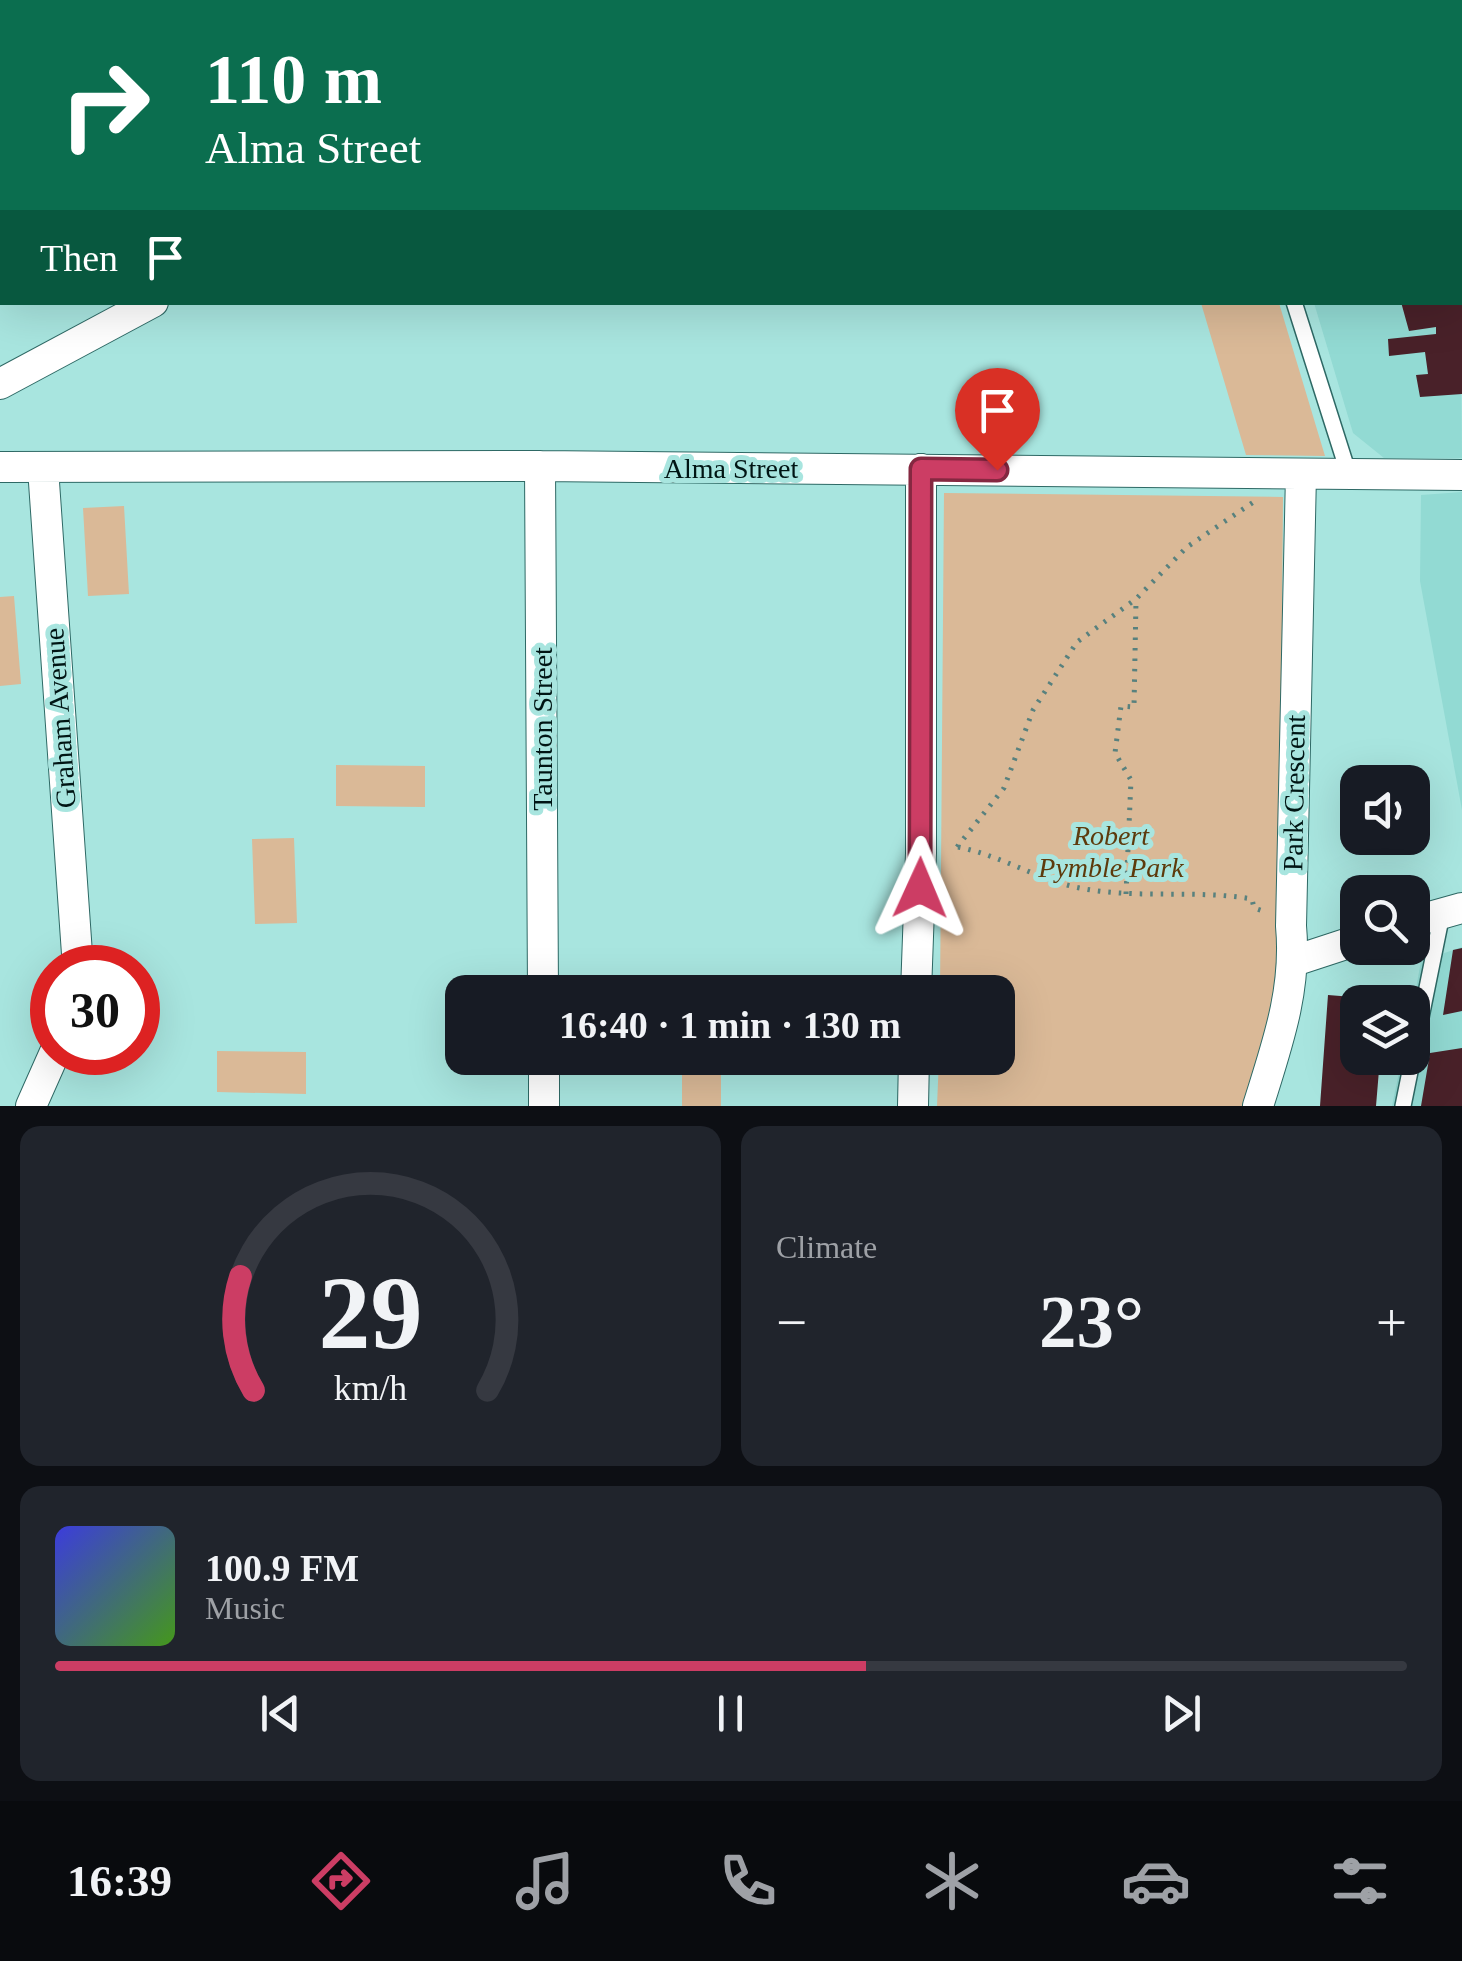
<!DOCTYPE html>
<meta charset="utf-8">
<style>
body{margin:0;font-family:Georgia,serif;background:#20242c;color:#f1f3f6;height:100vh;display:flex;flex-direction:column;font-size:38px;white-space:nowrap}
*{box-sizing:border-box;margin:0}
p{font-size:32px;color:#9ea1a6}
.icon{flex:none;width:55px;height:55px;fill:none;stroke:currentColor;stroke-width:2;stroke-linecap:round;stroke-linejoin:round}
.map{position:relative;height:1106px;overflow:hidden}
.details{display:flex;flex-direction:column;gap:20px;padding:20px;background:#0d0f14;flex:1}
.details>*{flex:none}
.top-card{position:absolute;left:0px;top:0px;width:1462px;height:305px;box-shadow:0 10px 40px #0002;background:#0b6e4f;color:#fff;overflow:hidden}
.buttons{position:absolute;left:1340px;top:765px;display:grid;gap:20px}
.buttons a{display:grid;place-items:center;width:90px;height:90px;border-radius:20px;background:#171b24;box-shadow:0 10px 40px #0002;font-size:50px}
.speed{position:absolute;left:30px;top:945px;display:flex;gap:20px;font-size:50px;font-weight:700;text-align:center}
.speed>*{display:grid;place-content:center;width:130px;height:130px;border-radius:50%;background:#171b24;box-shadow:0 10px 40px #0002;line-height:1}
.speed .limit{border:15px solid #d22;background:#fff;color:#111}
.pin{position:absolute;display:grid;place-items:center;width:85px;height:85px;color:#fff;margin:-102px -42px;border-radius:50% 50% 50% 0;rotate:-45deg;box-shadow:0 0 10px #0007}
.pin .icon{rotate:45deg}
.me{position:absolute;width:110px;margin:-55px;rotate:1deg;stroke-linejoin:round;filter:drop-shadow(0 0 8px #0008)}
.turn{display:flex;align-items:center;gap:35px;height:210px;padding:0 40px;font-size:45px}
.turn .icon{width:130px;height:130px;stroke-width:2.5}
.turn b{display:block;font-size:70px;line-height:85px}
.then{display:flex;align-items:center;height:95px;padding:0 40px;background:#0003;gap:20px;font-size:38px}
.big{font-size:75px;font-weight:600;line-height:1.1}
.details .card{flex:1;display:flex;flex-direction:column;justify-content:center;gap:15px;min-width:0;padding:0 35px;border-radius:20px;background:#20242c}
.details .dial{align-items:center;gap:0}
.dial svg{height:260px;overflow:visible;fill:none;stroke:#363941;stroke-width:7;stroke-linecap:round;text-anchor:middle}
.dial text{fill:#f1f3f6;stroke:none}
.song{display:flex;align-items:center;gap:30px}
.cover{width:120px;height:120px;border-radius:15px;background:linear-gradient(135deg,hsl(240 70% 55%),hsl(100 70% 35%))}
.played{height:10px;border-radius:5px;background:linear-gradient(90deg,#cc3d64 60%,#363941 60%)}
.keys{display:flex;justify-content:space-around;direction:ltr}
.heat{display:flex;justify-content:space-between;align-items:center;font-size:55px;direction:ltr}
.details .tiles{flex:1;display:grid;gap:20px;grid-template-columns:1fr 1fr}
.card:last-child{grid-column:span 2}
.trip{position:absolute;left:445px;top:975px;width:570px;height:100px;border-radius:20px;background:#171b24;box-shadow:0 10px 40px #0002;font-weight:600;line-height:100px;text-align:center}
.tabs{display:flex;height:160px;justify-content:space-around;align-items:center;background:#090b0e;color:#9ea1a6}
.tabs .icon{width:70px;height:70px}
.tabs .active{color:#cc3d64}
.tabs b{font-size:45px;color:#f1f3f6}
.map>svg:first-child{display:block}
</style>
<div class="map">
<svg width="1462" height="1106" viewBox="0 0 1462 1106">
<rect width="100%" height="100%" fill="#a8e5df"/>
<path fill="#92dad3" d="M 1460,247 L 1462,458 L 1384,458 L 1353,433 L 1314,303 L 1460,302 Z
M 1462,492 L 1462,810 L 1420,581 L 1421,495 Z
M 1462,947 L 1462,1106 L 1392,1106 L 1402,1058 L 1412,1058 L 1413,1005 L 1421,961 Z"/>
<path fill="#dab997" d="M 1201,303 L 1279,303 L 1325,456 L 1246,455 Z
M 944,493 L 1283,497 L 1279,1000 L 1246,1106 L 937,1106 L 939,1058 L 998,1058 L 998,992 L 940,992 Z
M 124,506 L 129,594 L 88,596 L 83,508 Z
M 14,596 L 21,684 L 0,686 L 0,597 Z
M 336,765 L 425,766 L 425,807 L 336,806 Z
M 294,838 L 297,923 L 255,924 L 252,839 Z
M 217,1051 L 306,1052 L 306,1094 L 217,1092 Z
M 682,1058 L 721,1058 L 721,1106 L 682,1106 Z"/>
<path fill="#492129" d="M 1401,302 L 1462,302 L 1462,394 L 1420,397 L 1416,375 L 1428,374 L 1425,352 L 1389,356 L 1388,339 L 1436,334 L 1436,327 L 1409,331 Z
M 1462,948 L 1462,1011 L 1443,1015 L 1453,950 Z
M 1328,995 L 1390,1000 L 1358,1002 L 1358,1058 L 1380,1058 L 1376,1106 L 1320,1106 Z
M 1462,1048 L 1462,1106 L 1421,1106 L 1430,1053 Z"/>
<g fill="none" stroke-linecap="round" stroke-linejoin="round">
<g stroke="#2e6965" stroke-width="18">
<path id="lane" d="M 1294,302 L 1349,475
M 1403,1106 L 1442,914"/>
</g>
<g stroke="#2e6965" stroke-width="32">
<path id="street" d="M 226,0 L 227,2
M 1428,0 L 1428,2
M 719,2 L 724,0
M 1460,114 L 1462,121
M 0,384 L 153,302
M 540,466 L 543,992
M 0,467 L 540,466 L 1462,475
M 43,468 L 78,968
M 1412,922 L 1462,908
M 1294,961 L 1358,940
M 916,992 L 921,853 L 921,469
M 544,1058 L 544,1106
M 31,1106 L 55,1052
M 913,1106 L 914,1058
M 1258,1106 C 1277,1045 1297,990 1291,926 L 1301,474"/>
</g>
<path stroke="#58817e" stroke-width="5" stroke-dasharray="2.5 8" stroke-linecap="butt" d="M 1397,0 L 1397,2
M 1460,231 L 1462,238
M 1460,242 L 1462,241
M 957,847 L 1004,788 L 1033,710 L 1077,642 L 1136,599 L 1187,547 L 1255,501
M 958,847 C 999,855 1035,878 1075,887 C 1134,900 1193,889 1252,899 L 1254,908 L 1266,912
M 1126,894 L 1131,780 L 1115,753 L 1121,706 L 1134,707 L 1136,601"/>
<use href="#lane" stroke="#fff" stroke-width="15"/>
<use href="#street" stroke="#fff" stroke-width="30"/>
</g>
<g fill="none" stroke-linecap="round" stroke-linejoin="round">
<g stroke="#852841" stroke-width="25">
<path id="route" d="M 920,888 L 921,469 L 997,470"/>
</g>
<use href="#route" stroke="#cc3d64" stroke-width="18"/>
</g>
<g text-anchor="middle" dominant-baseline="central" stroke-width="10" stroke-linejoin="round" paint-order="stroke">
<g font-size="28" fill="#001514" stroke="#a8e5df">
<text x="731" y="468">Alma Street</text>
<text transform="translate(60 718) rotate(-94)">Graham Avenue</text>
<text transform="translate(542 729) rotate(-90)">Taunton Street</text>
<text transform="translate(1294 793) rotate(-89)">Park Crescent</text>
</g>
<g font-size="28" font-style="italic" fill="#5d3a0c" stroke="#a8e5df">
<text x="1111" y="835">Robert<tspan x="1111" dy="32">Pymble Park</tspan></text>
</g>
</g>
</svg>
<div class="buttons">
<a><svg class="icon" aria-label="sound" viewBox="0 0 24 24"><path d="M4 9h4l5-4v14l-5-4H4zM17 9q2 3 0 6"/></svg></a>
<a><svg class="icon" aria-label="search" viewBox="0 0 24 24"><circle cx="10" cy="10" r="6"/><path d="M15 15l6 6"/></svg></a>
<a><svg class="icon" aria-label="layers" viewBox="0 0 24 24"><path d="M12 4l9 5-9 5-9-5zM3 14l9 5 9-5"/></svg></a>
</div>
<div class="speed"><div class="limit">30</div></div>
<div class="pin" style="left:997px;top:470px;background:#d93025"><svg class="icon" aria-label="arrive" viewBox="0 0 24 24"><path d="M6 21V4h12l-3 4 3 4H6"/></svg></div>
<svg class="me" style="left:920px;top:888px" viewBox="-20 -20 40 40"><path d="M0-17L14 15 0 8-14 15z" fill="#cc3d64" stroke="#fff" stroke-width="4"/></svg>
<div class="trip">16:40 · 1 min · 130 m</div>
<div class="top-card">
<div class="turn"><svg class="icon" aria-label="right" viewBox="0 0 24 24"><path d="M7 20v-9h11M14 6l5 5-5 5"/></svg><div><b>110 m</b>Alma Street</div></div>
<div class="then">Then<svg class="icon" aria-label="arrive" viewBox="0 0 24 24"><path d="M6 21V4h12l-3 4 3 4H6"/></svg></div>
</div>
</div>
<section class="details">
<div class="tiles">
<div class="card dial"><svg viewBox="0 0 100 80">
<path d="M14 69A42 42 0 1 1 86 69"/>
<path d="M14 69A42 42 0 0 1 10 34" stroke="#cc3d64"/>
<text x="50" y="56" font-size="32" font-weight="700">29</text>
<text x="50" y="72" font-size="11">km/h</text>
</svg></div>
<div class="card"><p>Climate</p>
<div class="heat"><a>−</a><b class="big">23°</b><a>+</a></div>
</div>
<div class="card">
<div class="song"><i class="cover"></i><div><b>100.9 FM</b><p>Music</p></div></div>
<div class="played"></div>
<div class="keys"><svg class="icon" aria-label="previous" viewBox="0 0 24 24"><path d="M18 5L8 12l10 7zM5 5v14"/></svg><svg class="icon" aria-label="pause" viewBox="0 0 24 24"><path d="M8 5v14M16 5v14"/></svg><svg class="icon" aria-label="next" viewBox="0 0 24 24"><path d="M6 5l10 7-10 7zM19 5v14"/></svg></div>
</div>
</div>
</section>
<nav class="tabs">
<b>16:39</b>
<svg class="icon active" aria-label="directions" viewBox="0 0 24 24"><path d="M12 3l9 9-9 9-9-9zM9 14v-3h6M13 9l2 2-2 2"/></svg>
<svg class="icon" aria-label="music" viewBox="0 0 24 24"><path d="M9 18V5l10-2v13"/><circle cx="6" cy="18" r="3"/><circle cx="16" cy="16" r="3"/></svg>
<svg class="icon" aria-label="phone" viewBox="0 0 24 24"><path d="M5 4h4l2 5-3 2q2 4 5 5l2-3 5 2v4C11 20 4 13 5 4z"/></svg>
<svg class="icon" aria-label="climate" viewBox="0 0 24 24"><path d="M12 3v18M4 7l16 10M4 17L20 7"/></svg>
<svg class="icon" aria-label="car" viewBox="0 0 24 24"><path d="M5 17H2v-5l4-1 3-4h7l3 4 3 1v5h-3M9 17h6M6 11h13"/><circle cx="7" cy="17" r="2"/><circle cx="17" cy="17" r="2"/></svg>
<svg class="icon" aria-label="filters" viewBox="0 0 24 24"><path d="M4 7h16M4 17h16"/><circle cx="9" cy="7" r="2"/><circle cx="15" cy="17" r="2"/></svg>
</nav>
